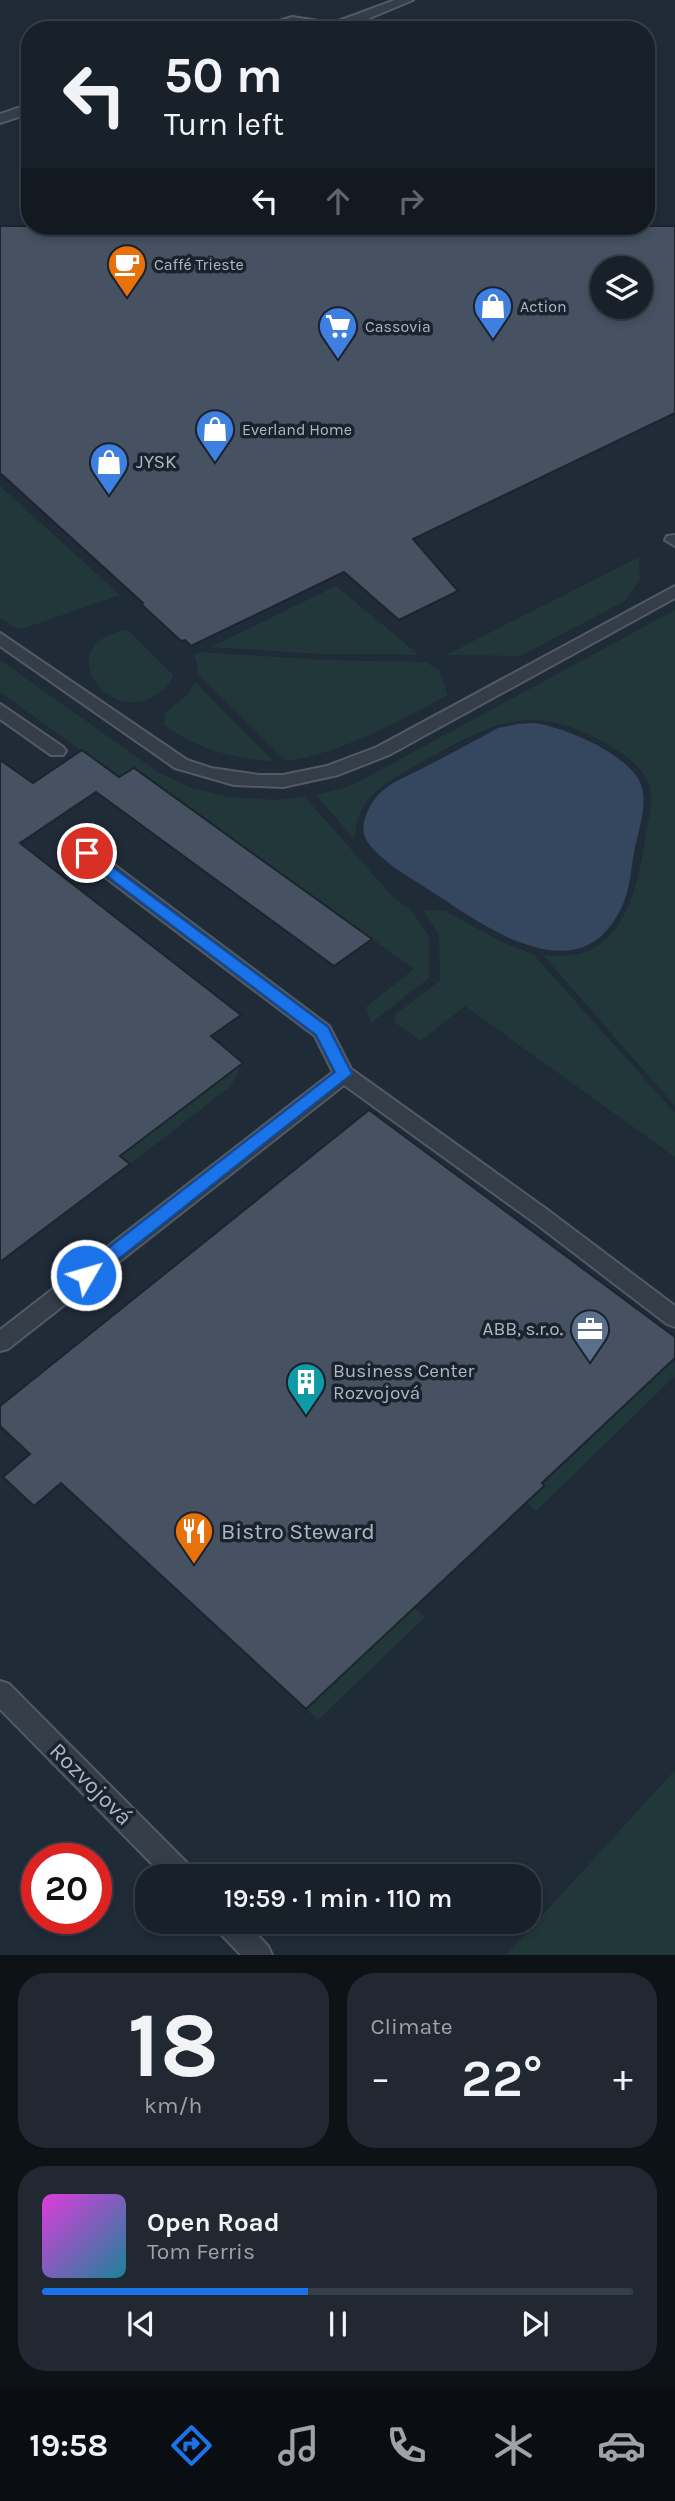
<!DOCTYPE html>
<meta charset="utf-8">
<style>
body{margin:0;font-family:Karla,sans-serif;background:#212832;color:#f1f3f6;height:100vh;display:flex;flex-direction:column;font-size:26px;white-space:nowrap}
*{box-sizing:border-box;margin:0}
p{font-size:23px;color:#9fa3a8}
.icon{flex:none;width:38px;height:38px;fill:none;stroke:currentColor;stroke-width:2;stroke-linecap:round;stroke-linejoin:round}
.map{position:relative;height:1955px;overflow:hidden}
.details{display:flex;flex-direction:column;gap:18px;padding:18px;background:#0d1217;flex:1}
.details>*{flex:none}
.top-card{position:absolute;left:21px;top:21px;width:634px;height:214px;border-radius:28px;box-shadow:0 4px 10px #0003,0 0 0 2px #363e47;background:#18202a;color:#f1f3f6;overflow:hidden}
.buttons{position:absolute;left:590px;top:256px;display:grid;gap:14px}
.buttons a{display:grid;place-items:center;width:63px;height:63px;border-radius:50%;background:#18202a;box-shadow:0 4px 10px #0003,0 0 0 2px #363e47;font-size:35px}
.speed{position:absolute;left:21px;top:1843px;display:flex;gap:14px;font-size:35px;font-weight:700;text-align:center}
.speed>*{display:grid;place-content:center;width:91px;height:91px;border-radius:50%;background:#18202a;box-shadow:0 4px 10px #0003,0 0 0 2px #363e47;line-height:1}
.speed .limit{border:10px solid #d22;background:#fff;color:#111}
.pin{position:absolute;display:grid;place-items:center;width:60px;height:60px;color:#fff;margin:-30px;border:4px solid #fff;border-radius:50%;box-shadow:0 2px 7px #0007}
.me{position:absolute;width:77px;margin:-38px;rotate:52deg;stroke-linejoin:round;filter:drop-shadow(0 0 5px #0008)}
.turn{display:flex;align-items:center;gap:24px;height:147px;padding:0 28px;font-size:32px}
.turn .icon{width:91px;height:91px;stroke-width:2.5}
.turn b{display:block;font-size:49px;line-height:60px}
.lanes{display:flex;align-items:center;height:66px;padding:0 28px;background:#0003;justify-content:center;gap:35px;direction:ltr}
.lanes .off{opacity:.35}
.big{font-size:52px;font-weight:600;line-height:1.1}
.details .tile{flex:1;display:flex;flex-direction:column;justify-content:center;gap:10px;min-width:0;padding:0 24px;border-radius:28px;background:#212832}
.details .dial{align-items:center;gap:0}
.dial b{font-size:91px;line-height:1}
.song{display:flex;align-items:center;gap:21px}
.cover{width:84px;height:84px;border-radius:10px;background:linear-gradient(135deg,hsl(300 70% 55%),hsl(190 70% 35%))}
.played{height:7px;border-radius:4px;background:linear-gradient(90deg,#1a73e8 45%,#363e47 45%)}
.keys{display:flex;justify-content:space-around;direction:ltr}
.heat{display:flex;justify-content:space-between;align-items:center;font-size:38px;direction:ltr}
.details .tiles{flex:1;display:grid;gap:18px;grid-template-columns:1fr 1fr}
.tile:last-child{grid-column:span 2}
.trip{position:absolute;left:135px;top:1864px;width:406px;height:70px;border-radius:28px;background:#18202a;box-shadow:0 4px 10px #0003,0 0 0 2px #363e47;font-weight:600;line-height:70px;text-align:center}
.menu{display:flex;height:112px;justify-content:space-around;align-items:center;background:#0a0d11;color:#9fa3a8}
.menu .icon{width:49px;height:49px}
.menu .on{color:#1a73e8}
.menu b{font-size:32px;color:#f1f3f6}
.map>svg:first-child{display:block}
</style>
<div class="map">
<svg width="675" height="1955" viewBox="0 0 675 1955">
<rect width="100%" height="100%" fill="#202b38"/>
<path fill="#223739" d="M 0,486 L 120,595 L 22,629 L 14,627 L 0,617 Z
M 639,557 L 640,580 L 625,601 L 520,656 L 446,655 Z
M 336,586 L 419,655 L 323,654 L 211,647 Z
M 675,610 L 675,1106 L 543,955 C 620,966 635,899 645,840 C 647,824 654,803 650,787 C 644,768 626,756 610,746 C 537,703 499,718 431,757 C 397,777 356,792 355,837 L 353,838 L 316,795 L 344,788 L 362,780 Z
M 125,630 L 131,633 L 173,675 C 171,684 164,689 156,695 C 110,727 48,646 125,630 Z
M 199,652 L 322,660 L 426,662 L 439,670 L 448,695 C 397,722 343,753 286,761 L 197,673 L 198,668 L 194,655 Z
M 0,660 L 158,772 L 191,788 L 229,797 L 277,800 L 305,797 L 393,897 L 411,910 L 429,936 L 429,978 L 371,1023 L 366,1007 L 414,969 L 134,768 L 118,777 L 0,692 Z
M 195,682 L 273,761 C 232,759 198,749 164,725 L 165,713 L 187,695 Z
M 423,910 L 445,911 L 504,943 L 533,954 L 675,1113 L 675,1157 L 465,1006 L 421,1041 L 394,1022 L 396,1014 L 440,981 L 439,935 Z
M 242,1064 L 231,1086 L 130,1164 L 120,1156 Z
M 671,1361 L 675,1364 L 675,1376 L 536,1511 L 527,1502 L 544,1486 L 542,1483 Z
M 414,1608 L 425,1617 L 318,1720 L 306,1709 Z
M 675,1770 L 675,1955 L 506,1955 Z"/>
<path fill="#34475f" d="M 535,723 C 566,728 623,752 639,780 C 650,801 638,830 634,852 C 631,869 630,888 623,904 C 584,994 494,933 440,897 C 420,883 370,857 364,834 C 361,821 370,804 378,795 C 390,782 408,776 423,768 C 448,755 473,742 498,728 L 517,724 Z"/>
<path fill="#465262" stroke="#1b242f" stroke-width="2" fill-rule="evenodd" d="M 0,226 L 675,226 L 675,413 L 413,539 L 458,591 L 399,620 L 344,572 L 191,646 L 185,640 L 181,641 L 141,604 L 143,603 L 0,473 ZM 602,268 L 640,268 L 640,306 L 602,306 Z
M 82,750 L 119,777 L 134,768 L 372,939 L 334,966 L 96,792 L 20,843 L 241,1015 L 211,1036 L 243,1063 L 120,1156 L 130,1164 L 0,1262 L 0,760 L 33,783 Z
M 369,1110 L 675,1337 L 675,1358 L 542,1483 L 544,1486 L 306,1709 L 61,1483 L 34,1506 L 3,1477 L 30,1454 L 0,1426 L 0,1406 Z"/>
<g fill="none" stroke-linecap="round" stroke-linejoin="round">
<g stroke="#515b66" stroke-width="4">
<path id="service" d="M 395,0 L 413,0 L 341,30 L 319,30 L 292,25 L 272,30 L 250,30 L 292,17 L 333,23 Z
M 30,104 L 30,113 L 0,123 L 0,114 Z
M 675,535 L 675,546 L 665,540 L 667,536 Z
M 675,586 L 675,598 L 389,755 L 338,775 L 283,787 L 234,785 L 175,768 L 0,646 L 0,633 L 187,760 L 211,768 L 259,775 L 283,775 L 327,766 L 377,747 Z
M 0,704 L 63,747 L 66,751 L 63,755 L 51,755 L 0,719 Z
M 87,847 L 93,849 L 329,1026 L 351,1069 L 549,1211 L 675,1306 L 675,1327 L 667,1324 L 535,1223 L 344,1085 L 8,1349 L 0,1351 L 0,1330 L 333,1072 L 315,1036 L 81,859 L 78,854 L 81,849 Z
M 0,1681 L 9,1684 L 191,1867 L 195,1876 L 164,1876 L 0,1709 Z
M 214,1922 L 245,1922 L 268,1946 L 272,1955 L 241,1955 L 218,1931 Z"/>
</g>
<use href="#service" fill="#343d48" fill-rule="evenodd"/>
</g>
<path fill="#1a73e8" stroke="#114b97" stroke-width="2" d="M 87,848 L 328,1027 L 352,1074 L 92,1280 L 86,1282 L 80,1280 L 77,1275 L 80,1270 L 335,1072 L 316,1035 L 82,857 L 80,853 L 82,850 Z"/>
<defs>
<g id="cafe-pin" transform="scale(2.0125)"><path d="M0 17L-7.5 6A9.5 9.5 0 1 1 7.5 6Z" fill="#e8710a" stroke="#19222d"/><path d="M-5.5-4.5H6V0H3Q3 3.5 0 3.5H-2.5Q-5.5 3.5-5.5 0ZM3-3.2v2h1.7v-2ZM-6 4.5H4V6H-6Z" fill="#fff"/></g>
<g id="shop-pin" transform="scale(2.0125)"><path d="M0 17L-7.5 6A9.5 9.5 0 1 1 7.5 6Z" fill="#3f7fe0" stroke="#19222d"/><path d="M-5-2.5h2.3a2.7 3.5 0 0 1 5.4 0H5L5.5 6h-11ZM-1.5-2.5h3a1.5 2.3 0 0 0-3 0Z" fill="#fff"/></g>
<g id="supermarket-pin" transform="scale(2.0125)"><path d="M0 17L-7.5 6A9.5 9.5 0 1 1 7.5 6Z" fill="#3f7fe0" stroke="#19222d"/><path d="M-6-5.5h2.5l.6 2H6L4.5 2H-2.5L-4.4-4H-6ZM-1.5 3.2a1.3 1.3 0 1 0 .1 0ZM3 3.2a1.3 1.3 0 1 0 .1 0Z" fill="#fff"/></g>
<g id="office-pin" transform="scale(2.0125)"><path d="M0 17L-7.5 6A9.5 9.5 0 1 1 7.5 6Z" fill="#5c6f8a" stroke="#19222d"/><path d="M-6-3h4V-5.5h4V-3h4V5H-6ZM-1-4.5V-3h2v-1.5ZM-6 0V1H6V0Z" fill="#fff"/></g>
<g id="building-pin" transform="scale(2.0125)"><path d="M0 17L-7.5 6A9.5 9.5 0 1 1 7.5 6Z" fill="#0f9aa8" stroke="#19222d"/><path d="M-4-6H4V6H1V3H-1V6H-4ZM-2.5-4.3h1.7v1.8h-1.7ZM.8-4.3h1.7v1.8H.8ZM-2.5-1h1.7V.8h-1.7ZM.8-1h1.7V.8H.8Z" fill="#fff"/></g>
<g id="restaurant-pin" transform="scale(2.0125)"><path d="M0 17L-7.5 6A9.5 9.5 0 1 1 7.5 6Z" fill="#e8710a" stroke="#19222d"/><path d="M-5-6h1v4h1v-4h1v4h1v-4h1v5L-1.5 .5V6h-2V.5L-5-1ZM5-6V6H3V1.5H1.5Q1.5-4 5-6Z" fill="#fff"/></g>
</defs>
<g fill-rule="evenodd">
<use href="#cafe-pin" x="127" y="264"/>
<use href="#shop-pin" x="493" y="306"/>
<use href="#supermarket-pin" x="338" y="326"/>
<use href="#shop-pin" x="215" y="429"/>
<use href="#shop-pin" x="109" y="462"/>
<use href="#office-pin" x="590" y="1329"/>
<use href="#building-pin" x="306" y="1382"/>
<use href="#restaurant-pin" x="194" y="1531"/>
</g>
<g text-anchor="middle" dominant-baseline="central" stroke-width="7" stroke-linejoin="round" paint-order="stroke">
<g font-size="16" fill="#aeb8c5" stroke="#19222d" text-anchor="start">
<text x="154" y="264">Caffé Trieste</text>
<text x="520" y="306">Action</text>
<text x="365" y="326">Cassovia</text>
<text x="242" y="429">Everland Home</text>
</g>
<g font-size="19" fill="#aeb8c5" stroke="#19222d" text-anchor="start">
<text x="136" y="462">JYSK</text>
<text x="563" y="1329" text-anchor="end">ABB, s.r.o.</text>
<text x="333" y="1371">Business Center<tspan x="333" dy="22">Rozvojová</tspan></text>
</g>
<g font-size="23" fill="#aeb8c5" stroke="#19222d" text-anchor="start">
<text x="221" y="1531">Bistro Steward</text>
</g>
<g font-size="23" fill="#aeb8c5" stroke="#19222d">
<text transform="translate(91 1784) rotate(45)">Rozvojová</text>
</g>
</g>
</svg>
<div class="buttons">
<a><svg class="icon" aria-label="layers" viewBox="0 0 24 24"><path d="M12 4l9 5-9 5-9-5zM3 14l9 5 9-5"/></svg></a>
</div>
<div class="speed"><div class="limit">20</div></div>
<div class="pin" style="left:87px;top:853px;background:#d93025"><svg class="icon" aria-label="arrive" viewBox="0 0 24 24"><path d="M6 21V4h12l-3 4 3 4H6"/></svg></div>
<svg class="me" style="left:86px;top:1275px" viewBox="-20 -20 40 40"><circle r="17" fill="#1a73e8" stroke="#fff" stroke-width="3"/><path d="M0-11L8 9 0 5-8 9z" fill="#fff"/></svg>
<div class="trip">19:59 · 1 min · 110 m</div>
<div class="top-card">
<div class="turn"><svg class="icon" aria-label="left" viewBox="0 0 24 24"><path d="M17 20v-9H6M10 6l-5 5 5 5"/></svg><div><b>50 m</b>Turn left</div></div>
<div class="lanes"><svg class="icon" aria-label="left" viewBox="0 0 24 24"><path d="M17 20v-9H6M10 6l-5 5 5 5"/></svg><svg class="icon off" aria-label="ahead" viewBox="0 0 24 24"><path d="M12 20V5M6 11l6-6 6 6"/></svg><svg class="icon off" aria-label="right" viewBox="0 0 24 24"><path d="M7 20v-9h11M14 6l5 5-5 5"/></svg></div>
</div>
</div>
<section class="details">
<div class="tiles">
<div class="tile dial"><b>18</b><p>km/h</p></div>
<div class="tile"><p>Climate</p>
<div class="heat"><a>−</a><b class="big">22°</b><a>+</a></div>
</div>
<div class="tile">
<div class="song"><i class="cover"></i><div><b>Open Road</b><p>Tom Ferris</p></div></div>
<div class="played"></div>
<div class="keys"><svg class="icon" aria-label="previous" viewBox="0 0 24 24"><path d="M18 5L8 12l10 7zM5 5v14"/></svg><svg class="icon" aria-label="pause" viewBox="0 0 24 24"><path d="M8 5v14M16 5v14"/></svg><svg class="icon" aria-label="next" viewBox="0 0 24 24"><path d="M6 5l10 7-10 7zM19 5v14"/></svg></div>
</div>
</div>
</section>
<nav class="menu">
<b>19:58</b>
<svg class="icon on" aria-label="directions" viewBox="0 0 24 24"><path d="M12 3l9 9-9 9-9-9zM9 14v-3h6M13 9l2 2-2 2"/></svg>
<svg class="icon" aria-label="music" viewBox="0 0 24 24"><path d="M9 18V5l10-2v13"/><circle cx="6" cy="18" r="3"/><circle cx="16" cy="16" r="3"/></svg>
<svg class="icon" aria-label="phone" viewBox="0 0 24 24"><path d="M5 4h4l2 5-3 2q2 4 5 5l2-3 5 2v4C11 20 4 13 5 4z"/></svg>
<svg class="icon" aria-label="climate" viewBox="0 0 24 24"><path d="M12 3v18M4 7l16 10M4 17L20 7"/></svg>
<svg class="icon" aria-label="car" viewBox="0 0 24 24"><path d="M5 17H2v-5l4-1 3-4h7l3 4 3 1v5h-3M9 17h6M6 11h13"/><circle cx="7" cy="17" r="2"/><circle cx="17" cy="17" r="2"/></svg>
</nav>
